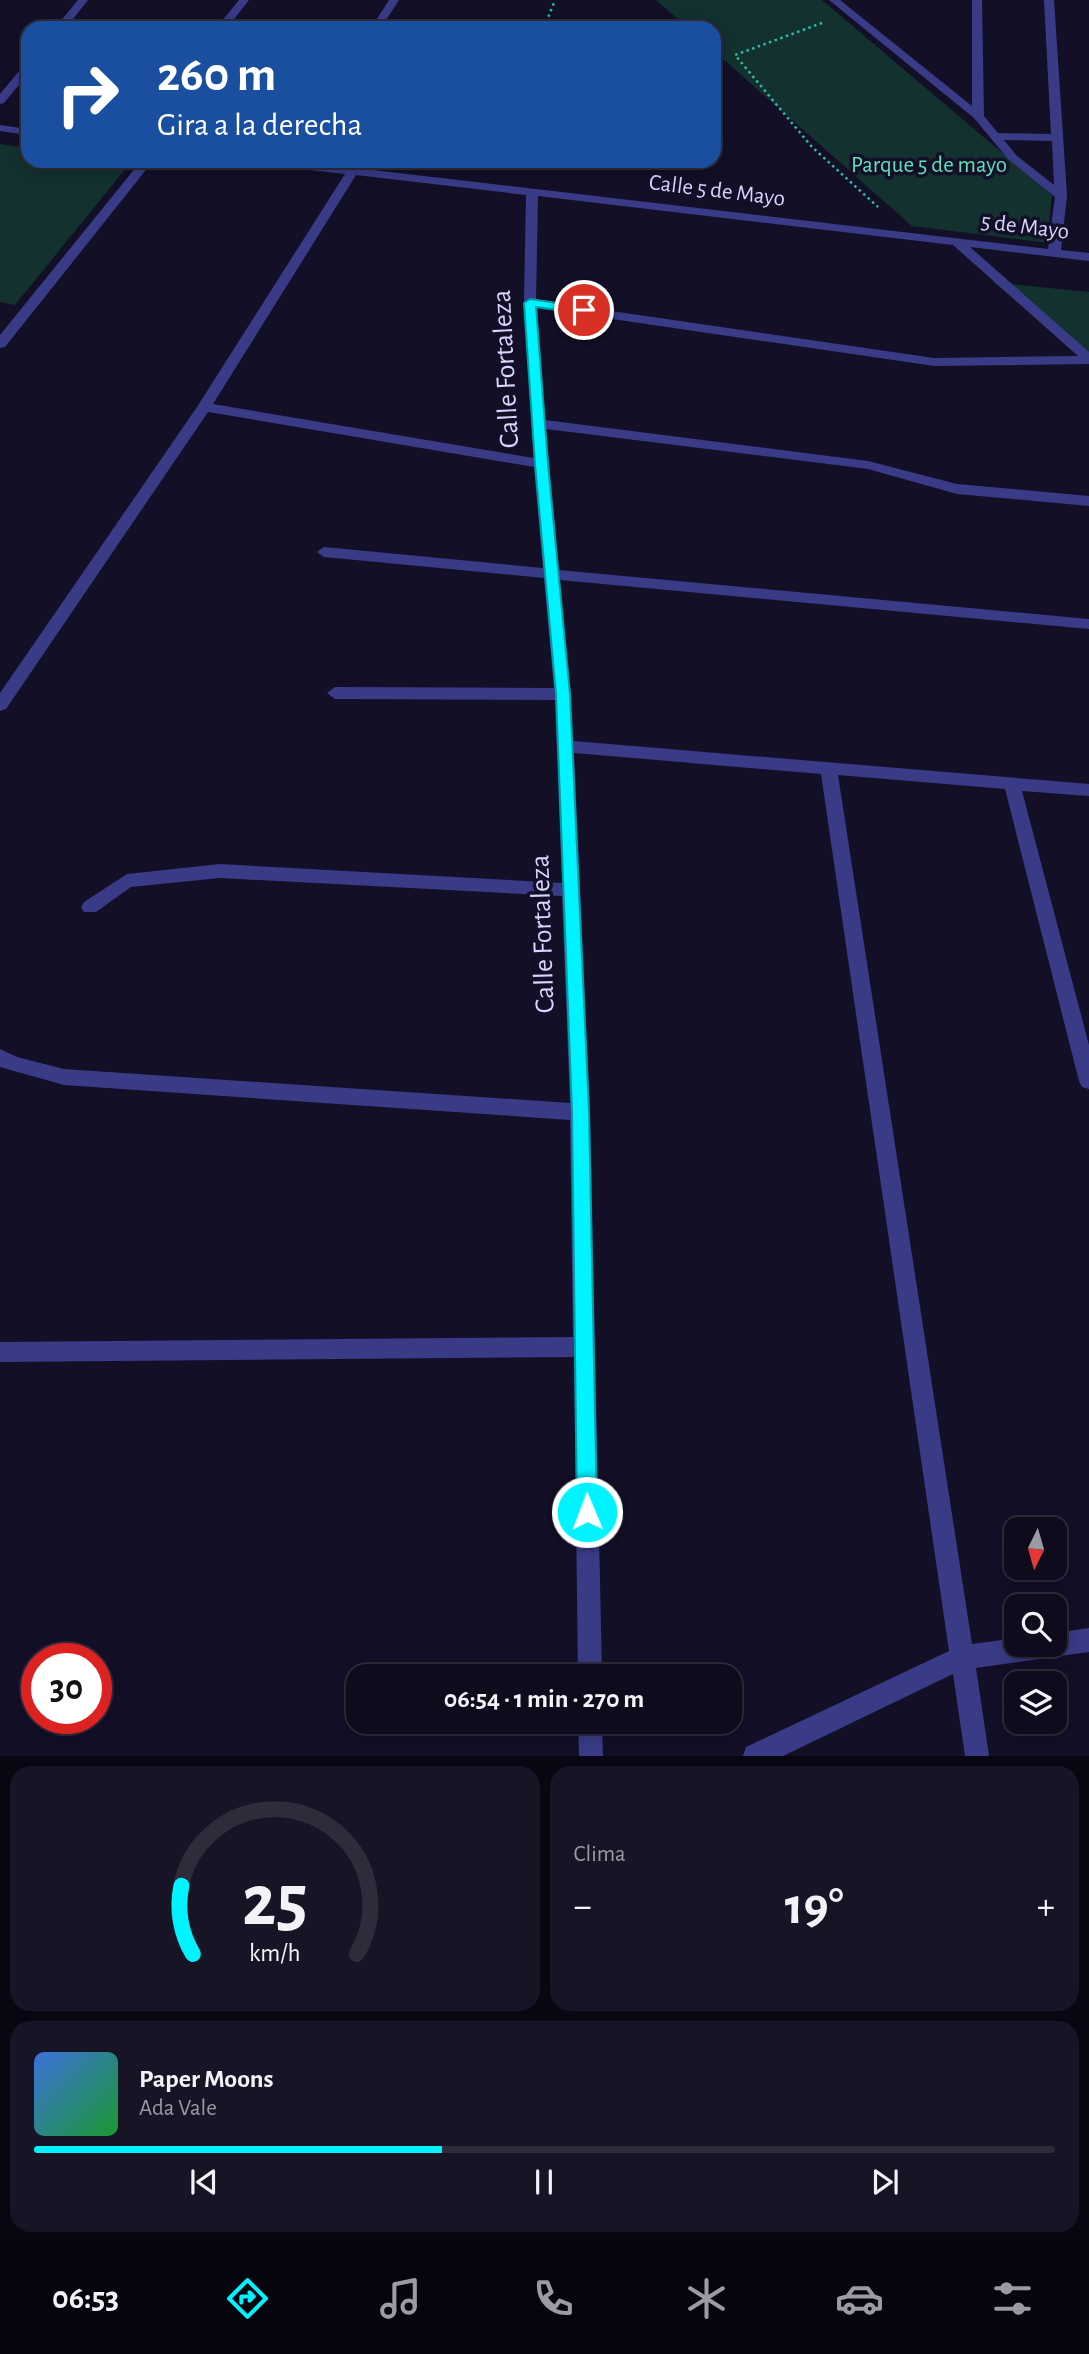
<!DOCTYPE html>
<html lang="es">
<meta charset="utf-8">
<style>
body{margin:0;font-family:"Alegreya Sans",sans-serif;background:#171426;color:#f1f3f6;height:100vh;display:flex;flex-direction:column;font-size:26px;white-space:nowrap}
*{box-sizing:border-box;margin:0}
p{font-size:23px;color:#9b9ba4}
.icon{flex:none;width:38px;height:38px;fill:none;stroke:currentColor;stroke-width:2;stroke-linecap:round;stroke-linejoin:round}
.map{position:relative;height:1756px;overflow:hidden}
.details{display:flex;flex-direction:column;gap:10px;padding:10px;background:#080610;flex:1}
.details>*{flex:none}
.banner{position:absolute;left:21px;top:21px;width:700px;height:147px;border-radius:21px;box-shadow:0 4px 18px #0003,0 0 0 2px #2e2b3b;background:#1a4fa0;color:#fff;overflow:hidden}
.needle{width:46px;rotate:185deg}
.tools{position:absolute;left:1004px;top:1517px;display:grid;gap:14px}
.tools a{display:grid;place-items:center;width:63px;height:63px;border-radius:14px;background:#0e0b1d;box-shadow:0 4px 18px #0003,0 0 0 2px #2e2b3b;font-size:35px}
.speed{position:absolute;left:21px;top:1643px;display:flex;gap:14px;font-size:35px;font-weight:700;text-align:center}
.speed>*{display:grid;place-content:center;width:91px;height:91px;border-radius:50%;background:#0e0b1d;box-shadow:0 4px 18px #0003,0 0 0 2px #2e2b3b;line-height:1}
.speed .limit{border:10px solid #d22;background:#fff;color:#111}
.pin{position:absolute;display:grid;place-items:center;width:60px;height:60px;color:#fff;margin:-30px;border:4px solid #fff;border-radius:50%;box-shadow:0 2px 7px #0007}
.me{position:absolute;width:77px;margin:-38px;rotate:359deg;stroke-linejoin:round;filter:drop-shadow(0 0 5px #0008)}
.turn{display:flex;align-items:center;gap:24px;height:147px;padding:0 21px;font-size:32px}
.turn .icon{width:91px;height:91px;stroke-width:2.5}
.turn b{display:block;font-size:49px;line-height:60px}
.big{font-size:52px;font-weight:700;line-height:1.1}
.details .card{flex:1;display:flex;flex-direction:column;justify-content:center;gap:10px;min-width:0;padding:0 24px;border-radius:21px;background:#171426}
.details .dial{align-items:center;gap:0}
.dial svg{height:182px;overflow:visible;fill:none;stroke:#2e2b3b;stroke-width:7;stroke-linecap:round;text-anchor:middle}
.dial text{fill:#f1f3f6;stroke:none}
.song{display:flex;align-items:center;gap:21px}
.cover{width:84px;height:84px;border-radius:10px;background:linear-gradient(135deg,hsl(220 70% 55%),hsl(130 70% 35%))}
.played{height:7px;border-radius:4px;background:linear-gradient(90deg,#01f3ff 40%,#2e2b3b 40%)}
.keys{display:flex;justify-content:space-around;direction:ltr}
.heat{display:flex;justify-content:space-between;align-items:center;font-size:38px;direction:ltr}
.details .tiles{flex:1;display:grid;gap:10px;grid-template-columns:1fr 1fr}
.card:last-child{grid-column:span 2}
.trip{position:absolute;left:346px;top:1664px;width:396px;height:70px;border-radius:21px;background:#0e0b1d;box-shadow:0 4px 18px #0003,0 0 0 2px #2e2b3b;font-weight:700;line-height:70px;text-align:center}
.menu{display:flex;height:112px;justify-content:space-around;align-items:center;background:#06040c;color:#9b9ba4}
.menu .icon{width:49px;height:49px}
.menu .on{color:#01f3ff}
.menu b{font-size:32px;color:#f1f3f6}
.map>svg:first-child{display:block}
</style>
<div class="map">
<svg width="1089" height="1756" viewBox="0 0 1089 1756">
<rect width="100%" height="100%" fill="#120f27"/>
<path fill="#12312f" d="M 656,0 L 822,0 L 1052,195 L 1047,243 L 912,226 L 714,51 L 714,28 L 688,28 Z
M 0,144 L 28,148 L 28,161 L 131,162 L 15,305 L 0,302 Z
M 993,282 L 1089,292 L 1089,353 Z"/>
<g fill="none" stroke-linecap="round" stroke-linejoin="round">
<path stroke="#2dbbab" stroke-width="2.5" stroke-dasharray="2.5 3.5" stroke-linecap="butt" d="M 822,23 L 735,55 L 812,147 L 878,207
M 544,28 L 555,0"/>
<path fill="#393b87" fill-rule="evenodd" d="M 78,0 L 88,0 L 66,28 L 55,28 Z
M 239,0 L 249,0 L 227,28 L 216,28 Z
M 389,0 L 399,0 L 381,28 L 371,28 Z
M 829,0 L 840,0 L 972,106 L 972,0 L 982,0 L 984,116 L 998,133 L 1051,134 L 1044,0 L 1054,0 L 1067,196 L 1061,250 L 1089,253 L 1089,261 L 970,247 L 1089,352 L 1089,364 L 934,366 L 537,308 L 545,420 L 868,461 L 957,484 L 1089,496 L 1089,506 L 957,494 L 868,469 L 546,429 L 559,570 L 1089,619 L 1089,629 L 560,580 L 573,741 L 1089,784 L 1089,796 L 1022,791 L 1089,1045 L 1089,1089 L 1082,1087 L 1079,1081 L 1005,789 L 838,775 L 972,1644 L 1017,1638 L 1017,1645 L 1055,1645 L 1055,1633 L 1089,1628 L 1089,1652 L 976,1668 L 989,1756 L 965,1756 L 953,1674 L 783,1756 L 743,1756 L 746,1747 L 949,1651 L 821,774 L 574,753 L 590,1112 L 602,1676 L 578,1676 L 574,1357 L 0,1362 L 0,1342 L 573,1337 L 570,1120 L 64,1085 L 0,1067 L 0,1049 L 17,1057 L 64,1069 L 570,1103 L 562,896 L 220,878 L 131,887 L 96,912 L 84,912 L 81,907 L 84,902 L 127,874 L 220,864 L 562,883 L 555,700 L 335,699 L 327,693 L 335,687 L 554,688 L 544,578 L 324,557 L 317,552 L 324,547 L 543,568 L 534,467 L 208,412 L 6,709 L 0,711 L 0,693 L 197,407 L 345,174 L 266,165 L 260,161 L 296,161 L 1048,249 L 1055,197 L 1008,159 L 974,118 ZM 1004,140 L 1052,141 L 1054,185 L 1016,155 ZM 356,175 L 526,195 L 524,303 L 534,458 L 213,404 ZM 538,196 L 953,245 L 1078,356 L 934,358 L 536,300 Z
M 28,64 L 28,74 L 4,103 L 0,104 L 0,94 L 24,65 Z
M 0,125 L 28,129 L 28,135 L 0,131 Z
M 141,161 L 153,161 L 5,347 L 0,348 L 0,335 Z
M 578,1722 L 602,1722 L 603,1756 L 579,1756 Z"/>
</g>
<path fill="#01f3ff" stroke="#019ea6" stroke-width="2" d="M 530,299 L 584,307 L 590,310 L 584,314 L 536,307 L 548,464 L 570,694 L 589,1112 L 597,1512 L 594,1519 L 587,1522 L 580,1519 L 577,1512 L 572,1112 L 556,694 L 535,464 L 524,303 Z"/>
<g text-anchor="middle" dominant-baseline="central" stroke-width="7" stroke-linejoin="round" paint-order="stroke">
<g font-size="23" fill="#5fe2ba" stroke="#120f27">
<text x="929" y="165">Parque 5 de mayo</text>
</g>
<g font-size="23" fill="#d8d5ff" stroke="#120f27">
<text transform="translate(717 191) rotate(7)">Calle 5 de Mayo</text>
<text transform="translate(1025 227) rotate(7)">5 de Mayo</text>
</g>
<g font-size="28" fill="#d8d5ff" stroke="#120f27">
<text transform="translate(506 369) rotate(-93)">Calle Fortaleza</text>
<text transform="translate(543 934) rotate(-92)">Calle Fortaleza</text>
</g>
</g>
</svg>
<div class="tools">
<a><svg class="needle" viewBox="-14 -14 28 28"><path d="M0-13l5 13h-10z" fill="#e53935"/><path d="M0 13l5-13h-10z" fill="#9b9ba4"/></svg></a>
<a><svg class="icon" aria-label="search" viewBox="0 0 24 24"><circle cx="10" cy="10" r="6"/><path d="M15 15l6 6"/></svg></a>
<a><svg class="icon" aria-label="layers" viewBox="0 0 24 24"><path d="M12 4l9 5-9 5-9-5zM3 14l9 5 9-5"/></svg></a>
</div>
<div class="speed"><div class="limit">30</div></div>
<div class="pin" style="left:584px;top:310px;background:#d93025"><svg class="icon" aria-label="arrive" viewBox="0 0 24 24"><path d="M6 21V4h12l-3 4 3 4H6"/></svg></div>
<svg class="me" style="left:587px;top:1512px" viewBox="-20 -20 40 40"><circle r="17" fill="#01f3ff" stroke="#fff" stroke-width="3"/><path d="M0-11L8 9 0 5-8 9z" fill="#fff"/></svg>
<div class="trip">06:54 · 1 min · 270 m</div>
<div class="banner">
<div class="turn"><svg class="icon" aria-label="right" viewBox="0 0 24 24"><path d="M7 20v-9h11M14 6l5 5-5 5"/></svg><div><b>260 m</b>Gira a la derecha</div></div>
</div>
</div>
<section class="details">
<div class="tiles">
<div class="card dial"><svg viewBox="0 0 100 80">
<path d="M14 69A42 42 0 1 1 86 69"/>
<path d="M14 69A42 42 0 0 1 9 39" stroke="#01f3ff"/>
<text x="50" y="56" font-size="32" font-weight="700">25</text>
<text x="50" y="72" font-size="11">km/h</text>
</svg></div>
<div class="card"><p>Clima</p>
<div class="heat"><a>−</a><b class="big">19°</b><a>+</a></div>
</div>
<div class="card">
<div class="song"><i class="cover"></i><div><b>Paper Moons</b><p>Ada Vale</p></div></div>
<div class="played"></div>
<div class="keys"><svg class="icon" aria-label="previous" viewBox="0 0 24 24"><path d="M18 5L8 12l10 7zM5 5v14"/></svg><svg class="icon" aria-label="pause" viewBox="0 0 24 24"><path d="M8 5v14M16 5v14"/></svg><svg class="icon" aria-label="next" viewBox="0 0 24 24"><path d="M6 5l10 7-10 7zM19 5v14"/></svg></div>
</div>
</div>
</section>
<nav class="menu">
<b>06:53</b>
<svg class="icon on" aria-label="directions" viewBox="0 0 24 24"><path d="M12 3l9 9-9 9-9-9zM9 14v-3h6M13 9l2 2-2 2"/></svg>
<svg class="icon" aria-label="music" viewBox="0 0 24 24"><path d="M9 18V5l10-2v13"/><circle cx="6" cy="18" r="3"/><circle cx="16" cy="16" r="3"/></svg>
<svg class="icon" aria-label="phone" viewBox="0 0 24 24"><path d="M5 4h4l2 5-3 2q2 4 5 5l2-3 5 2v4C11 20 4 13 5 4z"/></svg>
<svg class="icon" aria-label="climate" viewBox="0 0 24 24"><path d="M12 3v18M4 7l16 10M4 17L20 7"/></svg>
<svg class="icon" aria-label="car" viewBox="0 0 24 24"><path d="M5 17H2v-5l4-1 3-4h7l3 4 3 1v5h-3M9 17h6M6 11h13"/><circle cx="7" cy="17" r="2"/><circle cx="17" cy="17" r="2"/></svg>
<svg class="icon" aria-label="filters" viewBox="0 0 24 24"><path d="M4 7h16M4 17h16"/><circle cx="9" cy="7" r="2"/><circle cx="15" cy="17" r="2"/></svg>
</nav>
